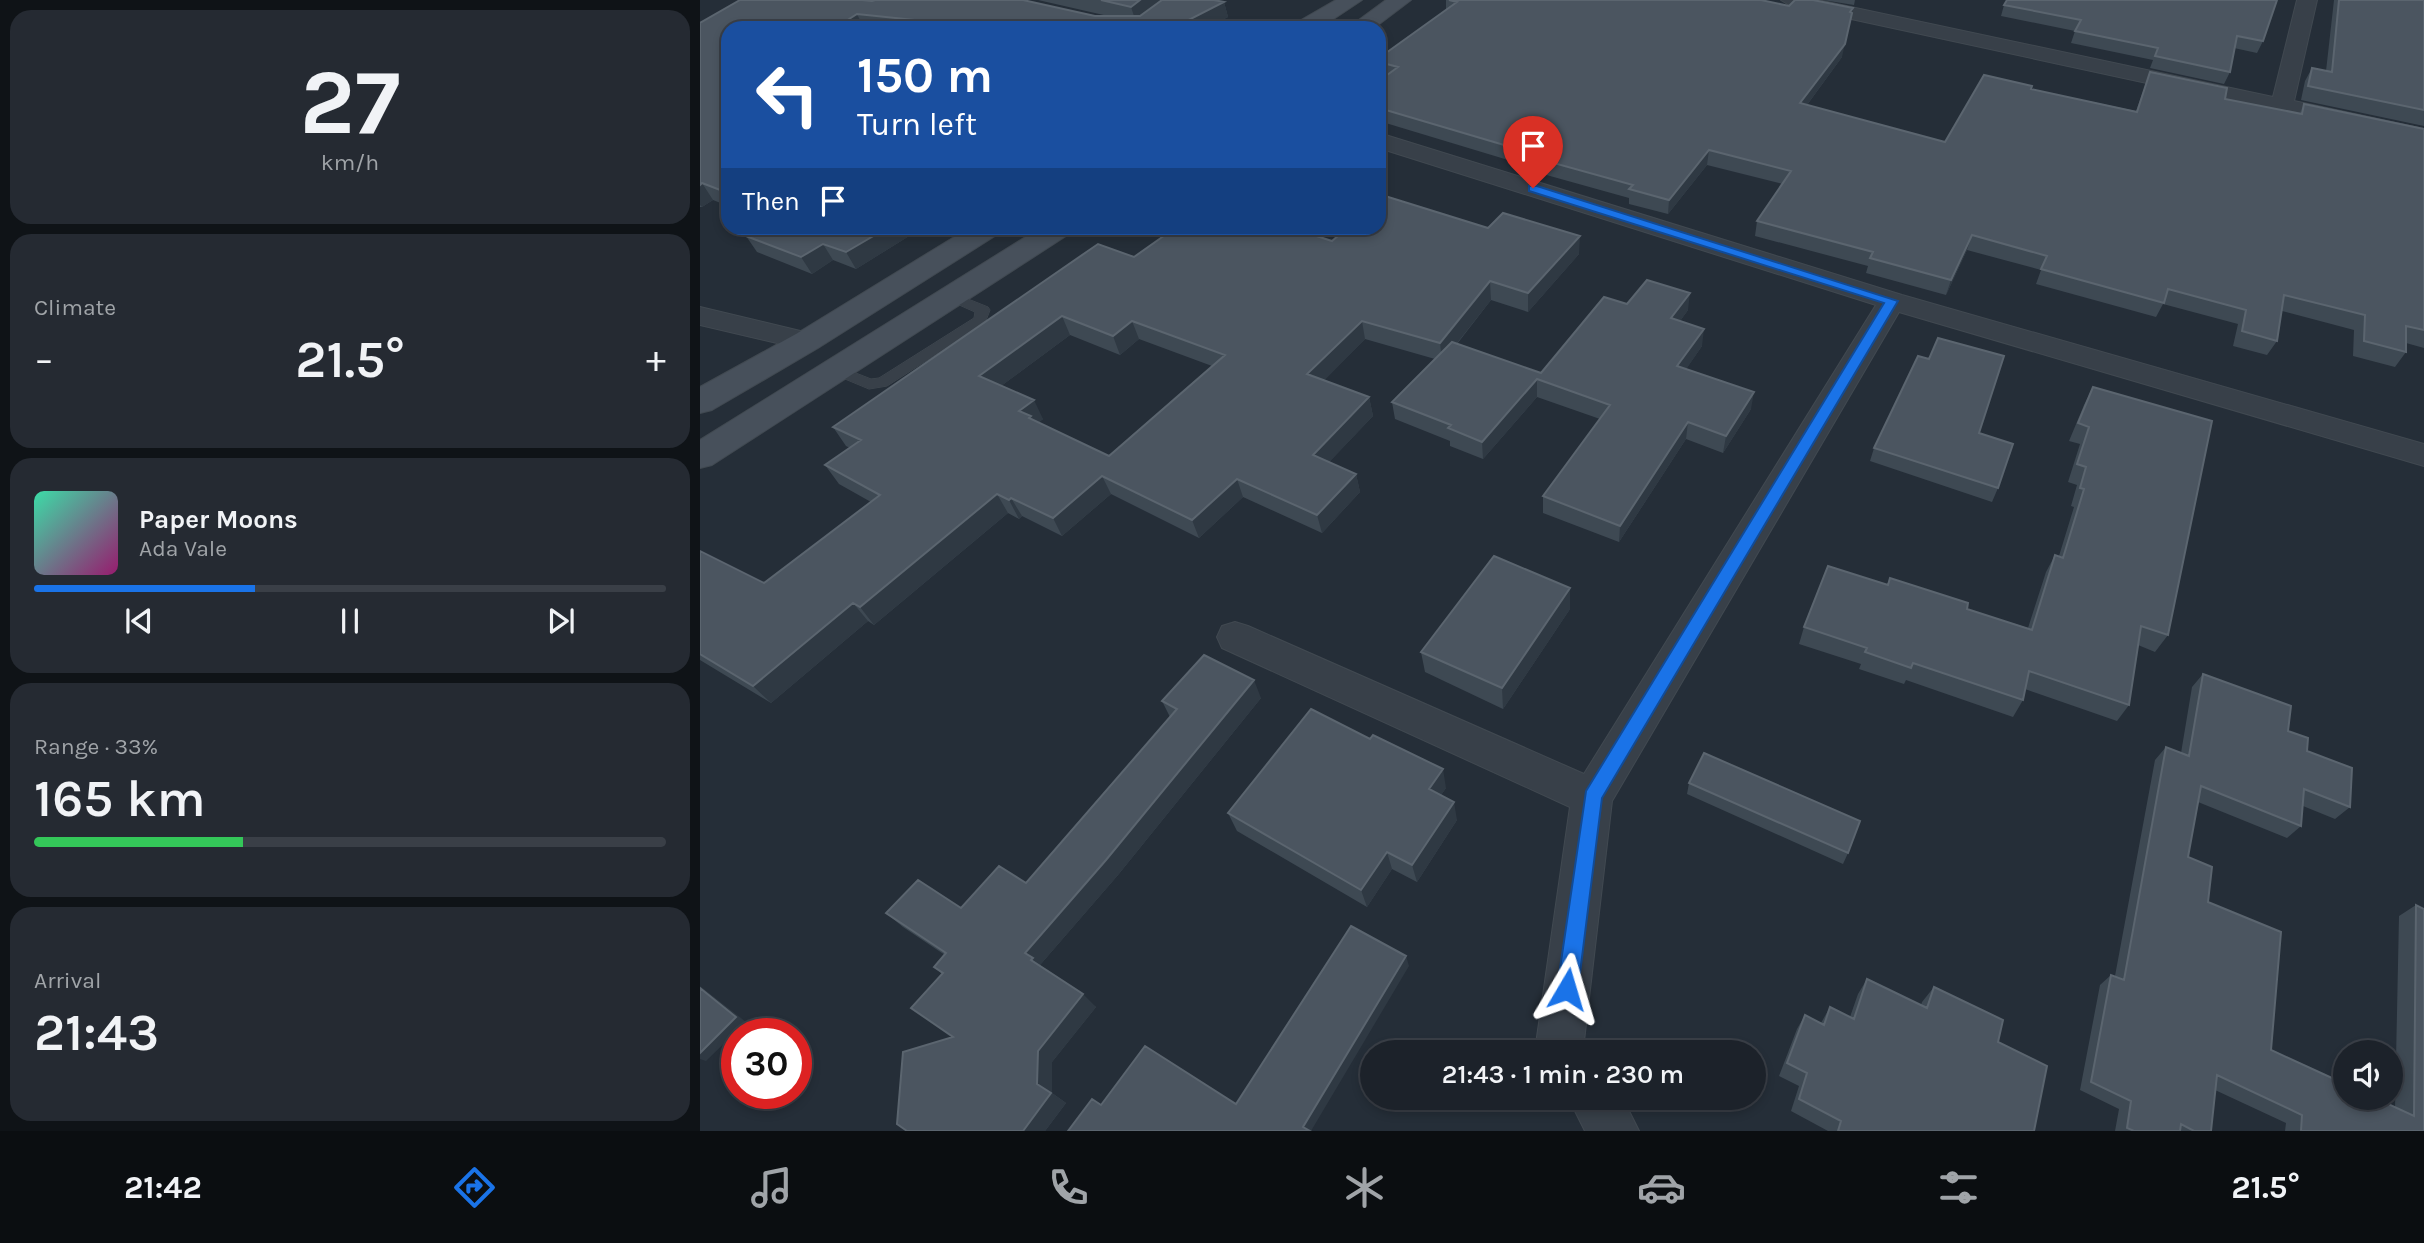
<!DOCTYPE html>
<meta charset="utf-8">
<style>
body{margin:0;font-family:Karla,sans-serif;background:#252a32;color:#f1f3f6;height:100vh;display:flex;flex-direction:column;font-size:26px;white-space:nowrap}
*{box-sizing:border-box;margin:0}
p{font-size:23px;color:#a0a4a8}
.icon{flex:none;width:38px;height:38px;fill:none;stroke:currentColor;stroke-width:2;stroke-linecap:round;stroke-linejoin:round}
.map{position:relative;flex:1;overflow:hidden}
.panel{display:flex;flex-direction:column;gap:10px;padding:10px;background:#0f1317;width:700px}
.panel>*{flex:none}
.guide{position:absolute;left:21px;top:21px;width:665px;height:214px;border-radius:21px;box-shadow:0 4px 10px #0003,0 0 0 2px #3a3f47;background:#1a4fa0;color:#fff;overflow:hidden}
.controls{position:absolute;left:1633px;top:1040px;display:grid;gap:14px}
.controls a{display:grid;place-items:center;width:70px;height:70px;border-radius:50%;background:#1c222a;box-shadow:0 4px 10px #0003,0 0 0 2px #3a3f47;font-size:35px}
.speed{position:absolute;left:21px;top:1018px;display:flex;gap:14px;font-size:35px;font-weight:700;text-align:center}
.speed>*{display:grid;place-content:center;width:91px;height:91px;border-radius:50%;background:#1c222a;box-shadow:0 4px 10px #0003,0 0 0 2px #3a3f47;line-height:1}
.speed .limit{border:10px solid #d22;background:#fff;color:#111}
.pin{position:absolute;display:grid;place-items:center;width:60px;height:60px;color:#fff;margin:-72px -30px;border-radius:50% 50% 50% 0;rotate:-45deg;box-shadow:0 0 7px #0007}
.pin .icon{rotate:45deg}
.me{position:absolute;width:77px;margin:-38px;rotate:7deg;stroke-linejoin:round;filter:drop-shadow(0 0 5px #0008)}
.turn{display:flex;align-items:center;gap:24px;height:147px;padding:0 21px;font-size:32px}
.turn .icon{width:91px;height:91px;stroke-width:2.5}
.turn b{display:block;font-size:49px;line-height:60px}
.then{display:flex;align-items:center;height:66px;padding:0 21px;background:#0003;gap:14px;font-size:26px}
.big{font-size:52px;font-weight:600;line-height:1.1}
.panel .tile{flex:1;display:flex;flex-direction:column;justify-content:center;gap:10px;min-width:0;padding:0 24px;border-radius:21px;background:#252a32}
.panel .dial{align-items:center;gap:0}
.dial b{font-size:91px;line-height:1}
.song{display:flex;align-items:center;gap:21px}
.cover{width:84px;height:84px;border-radius:10px;background:linear-gradient(135deg,hsl(160 70% 55%),hsl(320 70% 35%))}
.played{height:7px;border-radius:4px;background:linear-gradient(90deg,#1a73e8 35%,#3a3f47 35%)}
.keys{display:flex;justify-content:space-around;direction:ltr}
.heat{display:flex;justify-content:space-between;align-items:center;font-size:38px;direction:ltr}
.charge{height:10px;border-radius:5px;background:linear-gradient(90deg,#34c759 33%,#3a3f47 0)}
.trip{position:absolute;left:660px;top:1040px;width:406px;height:70px;border-radius:35px;background:#1c222a;box-shadow:0 4px 10px #0003,0 0 0 2px #3a3f47;font-weight:600;line-height:70px;text-align:center}
.menu{display:flex;height:112px;justify-content:space-around;align-items:center;background:#0b0e11;color:#a0a4a8}
.menu .icon{width:49px;height:49px}
.menu .active{color:#1a73e8}
.menu b{font-size:32px;color:#f1f3f6}
main{display:flex;flex:1;min-height:0}
.map>svg:first-child{display:block}
</style>
<main>
<section class="panel">
<div class="tile dial"><b>27</b><p>km/h</p></div>
<div class="tile"><p>Climate</p>
<div class="heat"><a>−</a><b class="big">21.5°</b><a>+</a></div>
</div>
<div class="tile">
<div class="song"><i class="cover"></i><div><b>Paper Moons</b><p>Ada Vale</p></div></div>
<div class="played"></div>
<div class="keys"><svg class="icon" aria-label="previous" viewBox="0 0 24 24"><path d="M18 5L8 12l10 7zM5 5v14"/></svg><svg class="icon" aria-label="pause" viewBox="0 0 24 24"><path d="M8 5v14M16 5v14"/></svg><svg class="icon" aria-label="next" viewBox="0 0 24 24"><path d="M6 5l10 7-10 7zM19 5v14"/></svg></div>
</div>
<div class="tile"><p>Range · 33%</p><b class="big">165 km</b><div class="charge"></div></div>
<div class="tile"><p>Arrival</p><b class="big">21:43</b></div>
</section>
<div class="map">
<svg width="1724" height="1131" viewBox="0 0 1724 1131">
<rect width="100%" height="100%" fill="#252e38"/>
<g fill="none" stroke-linecap="round" stroke-linejoin="round">
<g stroke="#414951" stroke-width="1">
<path id="lane" d="M 253,293 L 288,307 L 290,310 L 285,323 L 187,386 L 169,389 L 133,374 L 131,371 L 133,368 L 138,366 L 171,379 L 179,378 L 274,318 L 275,312 L 248,300 L 246,297 Z"/>
</g>
<g stroke="#414951" stroke-width="2">
<path id="street" d="M 1081,0 L 1118,0 L 1573,97 L 1597,0 L 1617,0 L 1594,101 L 1724,129 L 1724,143 L 1091,6 Z
M 679,133 L 1202,295 L 1724,444 L 1724,466 L 1199,312 L 912,801 L 884,1041 L 889,1052 L 839,1052 L 836,1044 L 870,807 L 522,648 L 517,637 L 522,626 L 535,622 L 548,626 L 884,774 L 1176,305 L 679,148 Z
M 0,307 L 117,335 L 121,341 L 117,347 L 107,350 L 0,325 Z
M 868,1097 L 922,1097 L 939,1131 L 885,1131 Z"/>
</g>
<g stroke="#414951" stroke-width="2">
<path id="secondary" d="M 636,0 L 662,0 L 620,28 L 593,28 L 596,23 Z
M 686,0 L 711,0 L 674,28 L 648,28 Z
M 269,228 L 302,228 L 298,234 L 118,348 L 12,410 L 0,413 L 0,387 L 96,334 Z
M 340,228 L 373,228 L 369,234 L 12,465 L 0,468 L 0,440 Z"/>
</g>
<use href="#lane" fill="#384049" fill-rule="evenodd"/>
<use href="#street" fill="#384049" fill-rule="evenodd"/>
<use href="#secondary" fill="#47505b" fill-rule="evenodd"/>
</g>
<path fill="#3e4953" fill-rule="evenodd" d="M 40,0 L 395,16 L 408,16 L 338,0 L 460,0 L 460,1 L 524,2 L 528,17 L 506,28 L 28,28 L 28,206 L 13,200 L 2,207 L 0,207 L 0,23 Z
M 746,0 L 1061,0 L 1142,57 L 1107,105 L 1245,142 L 1331,89 L 1436,111 L 1450,72 L 1525,99 L 1599,114 L 1604,104 L 1724,129 L 1724,348 L 1706,343 L 1706,352 L 1695,367 L 1653,356 L 1654,330 L 1582,311 L 1577,341 L 1567,355 L 1533,346 L 1538,324 L 1463,304 L 1456,317 L 1336,284 L 1341,270 L 1267,250 L 1246,295 L 1166,273 L 1168,266 L 1055,236 L 1057,221 L 1083,184 L 1007,165 L 968,214 L 929,204 L 929,198 L 818,167 L 818,163 L 679,121 L 679,81 L 685,77 L 679,75 L 679,58 L 746,10 Z
M 1123,0 L 1155,0 L 1154,5 Z
M 1577,0 L 1563,41 L 1557,53 L 1534,48 L 1530,72 L 1524,84 L 1450,68 L 1453,60 L 1371,43 L 1375,31 L 1301,16 L 1304,5 Z
M 1634,0 L 1724,0 L 1724,126 L 1601,100 L 1605,81 L 1612,68 L 1626,71 Z
M 222,228 L 156,269 L 133,260 L 112,274 L 57,252 L 46,236 Z
M 788,228 L 879,254 L 828,312 L 791,300 L 757,344 L 841,373 L 927,304 L 988,310 L 980,321 L 1002,346 L 986,369 L 1051,409 L 1023,453 L 986,439 L 919,542 L 843,513 L 843,496 L 900,419 L 837,397 L 783,459 L 750,446 L 750,441 L 695,419 L 692,402 L 735,359 L 665,339 L 624,380 L 669,397 L 673,416 L 629,462 L 656,474 L 660,492 L 622,533 L 543,497 L 499,538 L 411,494 L 362,536 L 322,516 L 319,519 L 308,513 L 174,625 L 168,621 L 71,703 L 0,660 L 0,551 L 64,583 L 171,502 L 139,484 L 125,465 L 150,448 L 146,446 L 133,427 L 434,257 ZM 370,335 L 420,355 L 439,339 L 512,366 L 409,456 L 338,423 L 343,419 L 301,386 Z
M 1393,387 L 1468,635 L 1455,652 L 1438,645 L 1429,705 L 1417,721 L 1325,689 L 1323,700 L 1313,717 L 1206,680 L 1204,684 L 1159,669 L 1161,664 L 1099,644 L 1104,627 L 1267,609 L 1328,628 L 1346,572 L 1355,555 L 1359,556 L 1374,507 L 1371,506 L 1377,485 L 1368,482 L 1380,444 L 1369,441 L 1384,405 Z
M 1279,433 L 1298,488 L 1292,502 L 1170,461 L 1174,448 Z
M 870,609 L 803,709 L 725,672 L 721,652 Z
M 1503,674 L 1588,731 L 1607,751 L 1650,807 L 1635,819 L 1603,806 L 1601,826 L 1587,838 L 1498,802 L 1488,857 L 1508,902 L 1571,1050 L 1695,1108 L 1699,916 L 1716,905 L 1724,1131 L 1585,1131 L 1586,1123 L 1515,1090 L 1511,1131 L 1415,1131 L 1419,1109 L 1380,1090 L 1400,985 L 1411,975 L 1415,976 L 1455,760 L 1466,747 L 1481,753 L 1492,687 Z
M 561,698 L 418,875 L 340,965 L 346,970 L 396,1007 L 352,1062 L 352,1093 L 366,1103 L 345,1131 L 207,1131 L 253,1037 L 242,974 L 234,967 L 245,955 L 203,927 L 186,913 L 261,908 L 326,883 L 470,717 L 462,701 Z
M 989,783 L 1148,853 L 1143,864 L 987,794 Z
M 746,788 L 741,795 L 757,820 L 717,882 L 692,869 L 667,907 L 537,831 L 528,813 Z
M 1167,979 L 1221,1005 L 1222,1002 L 1234,987 L 1298,1042 L 1334,1131 L 1128,1131 L 1091,1111 L 1099,1086 L 1079,1076 L 1097,1029 L 1105,1015 L 1121,1023 L 1130,1007 L 1150,1017 L 1158,994 Z"/>
<path fill="#2f3943" d="M 440,0 L 460,0 L 460,3 L 436,22 L 431,7 Z
M 524,2 L 528,17 L 506,28 L 473,28 Z
M 1153,8 L 1142,57 L 1098,117 L 1100,103 Z
M 157,14 L 164,28 L 135,28 Z
M 1009,150 L 1007,165 L 968,214 L 969,200 Z
M 2,183 L 13,200 L 2,207 L 0,205 L 0,185 Z
M 187,228 L 222,228 L 156,269 L 146,252 Z
M 1272,235 L 1267,250 L 1246,295 L 1251,280 Z
M 880,236 L 879,254 L 828,312 L 828,293 Z
M 123,244 L 133,260 L 112,274 L 101,257 Z
M 790,281 L 791,300 L 742,362 L 740,343 Z
M 990,293 L 988,310 L 970,335 L 971,318 Z
M 362,316 L 370,335 L 289,395 L 279,376 Z
M 432,321 L 439,339 L 420,355 L 413,336 Z
M 662,321 L 665,339 L 612,393 L 607,374 Z
M 1004,329 L 1002,346 L 976,384 L 977,366 Z
M 837,379 L 837,397 L 783,459 L 782,442 Z
M 1054,392 L 1051,409 L 1023,453 L 1026,436 Z
M 669,397 L 673,416 L 618,474 L 613,455 Z
M 334,400 L 343,419 L 335,425 L 319,411 Z
M 988,422 L 986,439 L 919,542 L 920,526 Z
M 656,474 L 660,492 L 622,533 L 617,515 Z
M 402,476 L 411,494 L 362,536 L 353,518 Z
M 537,479 L 543,497 L 499,538 L 492,520 Z
M 297,494 L 308,513 L 174,625 L 160,607 Z
M 311,498 L 322,516 L 319,519 L 309,500 Z
M 870,588 L 870,609 L 803,709 L 802,688 Z
M 153,603 L 168,621 L 71,703 L 53,686 Z
M 554,680 L 561,698 L 418,875 L 340,965 L 347,971 L 331,960 L 325,953 Z
M 743,769 L 746,788 L 732,808 L 729,789 Z
M 754,802 L 757,820 L 717,882 L 712,865 Z
M 687,852 L 692,869 L 667,907 L 661,890 Z
M 706,956 L 709,966 L 611,1131 L 603,1127 Z
M 0,986 L 46,1022 L 6,1061 L 0,1059 Z
M 383,994 L 396,1007 L 352,1062 L 352,1093 L 366,1103 L 345,1131 L 323,1131 L 337,1084 L 338,1051 Z"/>
<path fill="#4b5560" stroke="#5b656f" stroke-width="2" fill-rule="evenodd" d="M 40,0 L 162,0 L 172,1 L 175,0 L 323,0 L 395,16 L 440,16 L 462,0 L 514,0 L 524,2 L 473,28 L 259,28 L 263,25 L 157,14 L 135,28 L 28,28 L 28,193 L 2,183 L 0,185 L 0,23 Z
M 401,0 L 440,0 L 431,7 Z
M 749,0 L 1061,0 L 1089,6 L 1095,0 L 1113,0 L 1153,8 L 1150,12 L 1152,13 L 1145,44 L 1100,103 L 1245,142 L 1284,75 L 1332,86 L 1331,89 L 1437,112 L 1450,72 L 1527,88 L 1525,99 L 1602,114 L 1604,104 L 1724,129 L 1724,330 L 1706,326 L 1706,352 L 1664,341 L 1665,315 L 1584,295 L 1577,341 L 1542,331 L 1546,310 L 1468,289 L 1464,303 L 1341,269 L 1347,256 L 1272,235 L 1251,280 L 1170,258 L 1173,252 L 1057,221 L 1091,171 L 1009,150 L 969,200 L 929,189 L 933,185 L 818,153 L 821,150 L 679,108 L 679,81 L 698,67 L 679,62 L 679,58 L 757,2 Z
M 1307,0 L 1577,0 L 1563,41 L 1537,36 L 1530,72 L 1455,56 L 1458,48 L 1375,31 L 1381,20 L 1304,5 Z
M 1639,0 L 1724,0 L 1724,110 L 1608,86 L 1612,68 L 1632,72 Z
M 685,196 L 788,228 L 803,213 L 880,236 L 828,293 L 790,281 L 740,343 L 662,321 L 607,374 L 669,397 L 613,455 L 656,474 L 617,515 L 537,479 L 492,520 L 402,476 L 353,518 L 311,498 L 309,500 L 297,494 L 160,607 L 153,603 L 53,686 L 0,654 L 0,551 L 64,583 L 180,495 L 125,465 L 161,440 L 133,427 L 398,244 L 434,257 L 475,228 L 592,228 L 632,241 L 647,228 L 679,228 L 679,201 ZM 362,316 L 413,336 L 432,321 L 525,355 L 409,456 L 329,418 L 331,416 L 319,411 L 334,400 L 279,376 Z
M 61,228 L 187,228 L 146,252 L 123,244 L 101,257 L 46,236 Z
M 947,280 L 990,293 L 971,318 L 1004,329 L 977,366 L 1054,392 L 1026,436 L 988,422 L 920,526 L 843,496 L 910,405 L 837,379 L 782,442 L 748,428 L 751,425 L 692,402 L 752,342 L 841,373 L 904,297 L 927,304 Z
M 1238,338 L 1304,356 L 1279,433 L 1313,444 L 1298,488 L 1174,448 L 1218,356 L 1229,359 Z
M 1393,387 L 1512,421 L 1468,635 L 1441,626 L 1429,705 L 1329,671 L 1323,700 L 1213,663 L 1211,668 L 1165,652 L 1167,648 L 1104,627 L 1128,566 L 1188,585 L 1190,578 L 1268,603 L 1267,609 L 1332,630 L 1355,555 L 1363,558 L 1384,489 L 1380,488 L 1386,467 L 1377,464 L 1389,427 L 1378,423 Z
M 794,556 L 870,588 L 802,688 L 721,652 Z
M 504,655 L 554,680 L 406,860 L 325,953 L 333,958 L 331,960 L 383,994 L 338,1051 L 337,1084 L 351,1093 L 323,1131 L 207,1131 L 197,1124 L 203,1052 L 253,1037 L 211,1008 L 243,973 L 234,967 L 246,953 L 186,913 L 218,880 L 261,908 L 299,866 L 326,883 L 477,709 L 462,701 Z
M 1503,674 L 1591,706 L 1588,731 L 1608,738 L 1607,751 L 1652,768 L 1650,807 L 1604,789 L 1601,826 L 1501,786 L 1488,857 L 1512,867 L 1508,902 L 1581,932 L 1571,1050 L 1645,1084 L 1645,1097 L 1673,1097 L 1714,1116 L 1716,905 L 1724,909 L 1724,1131 L 1601,1131 L 1602,1115 L 1517,1075 L 1511,1131 L 1494,1131 L 1481,1124 L 1480,1131 L 1434,1131 L 1427,1128 L 1431,1101 L 1391,1082 L 1411,975 L 1424,980 L 1466,747 L 1489,756 Z
M 611,709 L 670,739 L 673,735 L 743,769 L 729,789 L 754,802 L 712,865 L 687,852 L 661,890 L 528,813 Z
M 1004,753 L 1160,821 L 1148,853 L 989,783 Z
M 651,926 L 706,956 L 603,1127 L 610,1131 L 368,1131 L 392,1099 L 401,1105 L 445,1046 L 536,1104 Z
M 1167,979 L 1227,1008 L 1234,987 L 1303,1020 L 1298,1042 L 1347,1066 L 1334,1131 L 1138,1131 L 1141,1121 L 1099,1099 L 1107,1073 L 1087,1063 L 1105,1015 L 1124,1025 L 1130,1007 L 1154,1019 Z
M 0,988 L 36,1017 L 0,1053 Z"/>
<path fill="#1a73e8" stroke="#114b97" stroke-width="2" d="M 829,186 L 837,186 L 1198,301 L 902,798 L 878,989 L 875,997 L 867,1000 L 860,997 L 857,989 L 886,791 L 1184,303 L 829,191 Z"/>
</svg>
<div class="controls">
<a><svg class="icon" aria-label="sound" viewBox="0 0 24 24"><path d="M4 9h4l5-4v14l-5-4H4zM17 9q2 3 0 6"/></svg></a>
</div>
<div class="speed"><div class="limit">30</div></div>
<div class="pin" style="left:833px;top:188px;background:#d93025"><svg class="icon" aria-label="arrive" viewBox="0 0 24 24"><path d="M6 21V4h12l-3 4 3 4H6"/></svg></div>
<svg class="me" style="left:867px;top:989px" viewBox="-20 -20 40 40"><path d="M0-17L14 15 0 8-14 15z" fill="#1a73e8" stroke="#fff" stroke-width="4"/></svg>
<div class="trip">21:43 · 1 min · 230 m</div>
<div class="guide">
<div class="turn"><svg class="icon" aria-label="left" viewBox="0 0 24 24"><path d="M17 20v-9H6M10 6l-5 5 5 5"/></svg><div><b>150 m</b>Turn left</div></div>
<div class="then">Then<svg class="icon" aria-label="arrive" viewBox="0 0 24 24"><path d="M6 21V4h12l-3 4 3 4H6"/></svg></div>
</div>
</div>
</main>
<nav class="menu">
<b>21:42</b>
<svg class="icon active" aria-label="directions" viewBox="0 0 24 24"><path d="M12 3l9 9-9 9-9-9zM9 14v-3h6M13 9l2 2-2 2"/></svg>
<svg class="icon" aria-label="music" viewBox="0 0 24 24"><path d="M9 18V5l10-2v13"/><circle cx="6" cy="18" r="3"/><circle cx="16" cy="16" r="3"/></svg>
<svg class="icon" aria-label="phone" viewBox="0 0 24 24"><path d="M5 4h4l2 5-3 2q2 4 5 5l2-3 5 2v4C11 20 4 13 5 4z"/></svg>
<svg class="icon" aria-label="climate" viewBox="0 0 24 24"><path d="M12 3v18M4 7l16 10M4 17L20 7"/></svg>
<svg class="icon" aria-label="car" viewBox="0 0 24 24"><path d="M5 17H2v-5l4-1 3-4h7l3 4 3 1v5h-3M9 17h6M6 11h13"/><circle cx="7" cy="17" r="2"/><circle cx="17" cy="17" r="2"/></svg>
<svg class="icon" aria-label="filters" viewBox="0 0 24 24"><path d="M4 7h16M4 17h16"/><circle cx="9" cy="7" r="2"/><circle cx="15" cy="17" r="2"/></svg>
<b>21.5°</b>
</nav>
